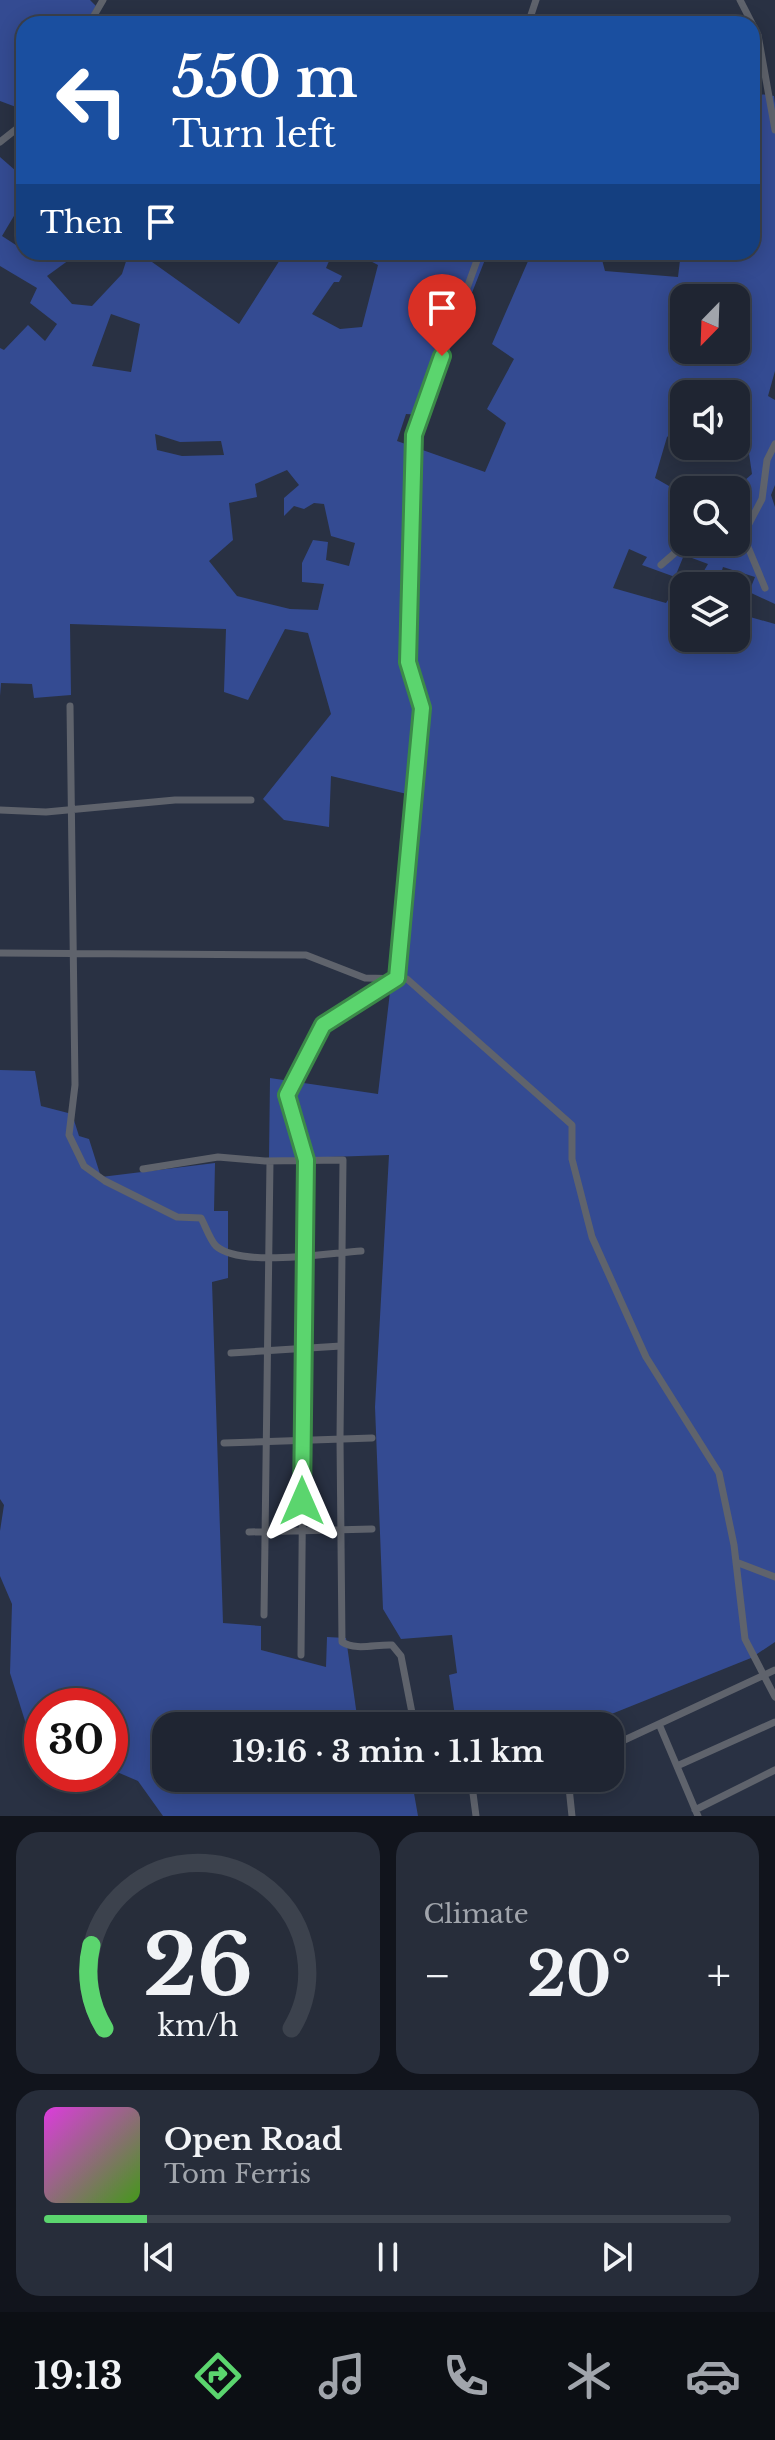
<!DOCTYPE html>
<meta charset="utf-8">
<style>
body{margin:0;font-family:"Libre Baskerville",serif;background:#272d3a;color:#f1f3f6;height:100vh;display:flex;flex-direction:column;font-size:30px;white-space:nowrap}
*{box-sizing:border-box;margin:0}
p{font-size:26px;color:#a1a5ac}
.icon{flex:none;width:44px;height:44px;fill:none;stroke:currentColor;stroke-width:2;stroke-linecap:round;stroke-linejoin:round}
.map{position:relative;height:1816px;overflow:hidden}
.drawer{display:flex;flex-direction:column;gap:16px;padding:16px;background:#11141c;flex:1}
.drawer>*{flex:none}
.banner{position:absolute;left:16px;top:16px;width:744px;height:244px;border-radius:24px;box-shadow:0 4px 20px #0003,0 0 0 2px #3c424d;background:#1a4fa0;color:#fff;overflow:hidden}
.needle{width:52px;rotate:203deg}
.buttons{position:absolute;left:670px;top:284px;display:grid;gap:16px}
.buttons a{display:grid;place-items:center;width:80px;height:80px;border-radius:16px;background:#1f2532;box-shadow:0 4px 20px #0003,0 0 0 2px #3c424d;font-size:40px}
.speed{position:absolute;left:24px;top:1688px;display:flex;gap:16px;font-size:40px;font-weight:700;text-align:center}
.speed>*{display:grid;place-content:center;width:104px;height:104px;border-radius:50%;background:#1f2532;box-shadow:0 4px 20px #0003,0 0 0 2px #3c424d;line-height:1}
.speed .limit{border:12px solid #d22;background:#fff;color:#111}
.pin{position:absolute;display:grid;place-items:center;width:68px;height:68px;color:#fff;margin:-82px -34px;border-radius:50% 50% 50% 0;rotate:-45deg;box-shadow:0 0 8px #0007}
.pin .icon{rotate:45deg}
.me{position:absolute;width:88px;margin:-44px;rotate:0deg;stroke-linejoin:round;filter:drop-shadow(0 0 6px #0008)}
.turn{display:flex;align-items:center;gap:28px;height:168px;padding:0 24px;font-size:36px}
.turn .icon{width:104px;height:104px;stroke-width:2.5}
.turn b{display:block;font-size:56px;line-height:68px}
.then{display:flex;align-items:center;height:76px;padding:0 24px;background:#0003;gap:16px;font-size:30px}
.big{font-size:60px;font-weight:700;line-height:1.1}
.drawer .card{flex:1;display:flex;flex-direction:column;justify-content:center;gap:12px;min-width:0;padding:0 28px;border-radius:24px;background:#272d3a}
.drawer .dial{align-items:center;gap:0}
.dial svg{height:208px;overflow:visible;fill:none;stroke:#3c424d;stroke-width:7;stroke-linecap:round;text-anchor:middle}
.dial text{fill:#f1f3f6;stroke:none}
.song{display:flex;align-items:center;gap:24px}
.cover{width:96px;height:96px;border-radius:12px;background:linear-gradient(135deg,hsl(300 70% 55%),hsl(100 70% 35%))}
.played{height:8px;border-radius:4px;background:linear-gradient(90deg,#5bd56e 15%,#3c424d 15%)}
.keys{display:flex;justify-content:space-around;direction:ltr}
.heat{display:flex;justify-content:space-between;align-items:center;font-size:44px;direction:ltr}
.drawer .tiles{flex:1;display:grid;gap:16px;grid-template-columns:1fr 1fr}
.card:last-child{grid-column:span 2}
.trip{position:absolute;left:152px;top:1712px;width:472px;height:80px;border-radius:24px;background:#1f2532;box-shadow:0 4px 20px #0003,0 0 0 2px #3c424d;font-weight:700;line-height:80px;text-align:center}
.menu{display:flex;height:128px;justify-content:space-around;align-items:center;background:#0c0f14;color:#a1a5ac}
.menu .icon{width:56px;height:56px}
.menu .current{color:#5bd56e}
.menu b{font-size:36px;color:#f1f3f6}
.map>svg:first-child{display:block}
</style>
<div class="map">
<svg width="775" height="1816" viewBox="0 0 775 1816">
<rect width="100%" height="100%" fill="#293143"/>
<path fill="#344b92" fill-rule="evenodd" d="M 0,0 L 90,0 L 96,6 L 85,24 L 24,24 L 24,110 L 0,101 Z
M 752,93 L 774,96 L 775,104 L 775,371 L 768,396 L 775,400 L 775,485 L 771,495 L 775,507 L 775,604 L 749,592 L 755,577 L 723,567 L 717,586 L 695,586 L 708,564 L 684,555 L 675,577 L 642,565 L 647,557 L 629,549 L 613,588 L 666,603 L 672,594 L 684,596 L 684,638 L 736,638 L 736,613 L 775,624 L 775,1642 L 751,1658 L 604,1717 L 551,1726 L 406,1726 L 455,1716 L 449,1675 L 457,1673 L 452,1635 L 401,1639 L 383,1609 L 375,1407 L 389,1155 L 269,1159 L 270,1078 L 378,1094 L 408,839 L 407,794 L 331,776 L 329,827 L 284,820 L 263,799 L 331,714 L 308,633 L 285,629 L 248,700 L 224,692 L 226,629 L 70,624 L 71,695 L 34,698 L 32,684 L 1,683 L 0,696 L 0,348 L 4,350 L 28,325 L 45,341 L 57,324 L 30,303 L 37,288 L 0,266 L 0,157 L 24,178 L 24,199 L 2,236 L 19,247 L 24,238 L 24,252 L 65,252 L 69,260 L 47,276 L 72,304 L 92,306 L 122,274 L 129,252 L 138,252 L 239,324 L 285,252 L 333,252 L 326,268 L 342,276 L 339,282 L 334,282 L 312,314 L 340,329 L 362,327 L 378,265 L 353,252 L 488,252 L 424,415 L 406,414 L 397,441 L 485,472 L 506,423 L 487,409 L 514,359 L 492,344 L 532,252 L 600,252 L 605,271 L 678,277 L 681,252 L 752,252 ZM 684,298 L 736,298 L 736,350 L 684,350 ZM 111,314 L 140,324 L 131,372 L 92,366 ZM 684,394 L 736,394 L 736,434 L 747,440 L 752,474 L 737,487 L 736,490 L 736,542 L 684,542 L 684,511 L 669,507 L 676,490 L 655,478 L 667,437 L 684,423 ZM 155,434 L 180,442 L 221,441 L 224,455 L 182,456 L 157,450 ZM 287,470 L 299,485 L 284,498 L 284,516 L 294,506 L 304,509 L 314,503 L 324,504 L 331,536 L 355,543 L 349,566 L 326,560 L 328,542 L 313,540 L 302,563 L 302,582 L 324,584 L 318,610 L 290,609 L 237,596 L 209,561 L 233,540 L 229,503 L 257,497 L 255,484 Z
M 0,1070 L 35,1071 L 41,1106 L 72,1114 L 79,1136 L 89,1139 L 101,1177 L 215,1163 L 214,1211 L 228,1211 L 228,1278 L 212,1282 L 223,1623 L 261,1626 L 261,1650 L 326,1667 L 327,1637 L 346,1638 L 357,1716 L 377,1715 L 379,1726 L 166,1726 L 166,1778 L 436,1778 L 412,1782 L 418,1816 L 163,1816 L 138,1781 L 110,1769 L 110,1706 L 42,1706 L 42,1742 L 30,1737 L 10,1673 L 12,1604 L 0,1576 L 0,1531 L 4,1505 L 0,1499 Z"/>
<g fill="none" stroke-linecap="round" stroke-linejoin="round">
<path stroke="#5f636c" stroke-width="7" d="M 740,0 L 758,35 L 775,130
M 89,24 L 103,0
M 528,24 L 536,0
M 0,142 L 24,123
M 661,565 L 676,552 L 715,542
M 765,588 L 743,535 L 762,499 L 767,460 L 775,444
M 70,706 L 75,1085 L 69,1135 L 84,1166 L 105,1181 L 177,1217 L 201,1218 C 205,1225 210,1240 216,1246 C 241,1268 328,1253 361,1251
M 0,810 L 46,812 L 175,800 L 251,800
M 0,953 L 306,955 L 365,978 L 407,979 L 572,1125 L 572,1159 L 592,1237 L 646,1357 L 719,1473 L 734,1545 L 745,1639 L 775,1697
M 143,1169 L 218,1157 L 265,1161 L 343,1160 L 340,1439 L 342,1642 C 356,1651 376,1644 392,1645 L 401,1656 L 413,1718
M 231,1353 L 341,1346
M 224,1443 L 372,1438
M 249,1532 L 372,1529
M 736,1562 L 775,1577
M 264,1615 L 270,1161
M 301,1655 L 306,1160 L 287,1095 L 323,1025 L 397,978 L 422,708 L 408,662 L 414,435 L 480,252
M 659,1724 L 698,1816
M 610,1745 L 618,1743 L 775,1670
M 677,1766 L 775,1722
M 471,1778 L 476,1816
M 568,1778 L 572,1816
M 695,1810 L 775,1770"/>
</g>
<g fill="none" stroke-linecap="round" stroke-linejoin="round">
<g stroke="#3b8a48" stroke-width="20">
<path id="route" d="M 302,1501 L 306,1160 L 287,1095 L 323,1025 L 397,978 L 422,708 L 408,662 L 414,435 L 442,356"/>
</g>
<use href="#route" stroke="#5bd56e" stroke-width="14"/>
</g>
</svg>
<div class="buttons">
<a><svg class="needle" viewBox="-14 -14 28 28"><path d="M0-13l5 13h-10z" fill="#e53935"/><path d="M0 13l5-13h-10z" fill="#a1a5ac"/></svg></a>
<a><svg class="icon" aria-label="sound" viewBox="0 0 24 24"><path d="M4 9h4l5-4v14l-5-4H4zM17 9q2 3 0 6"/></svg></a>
<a><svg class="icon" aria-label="search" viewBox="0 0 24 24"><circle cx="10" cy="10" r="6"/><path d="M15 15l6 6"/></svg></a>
<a><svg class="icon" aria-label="layers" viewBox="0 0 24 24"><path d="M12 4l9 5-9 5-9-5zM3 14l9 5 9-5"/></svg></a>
</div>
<div class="speed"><div class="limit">30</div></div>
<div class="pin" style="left:442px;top:356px;background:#d93025"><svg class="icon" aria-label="arrive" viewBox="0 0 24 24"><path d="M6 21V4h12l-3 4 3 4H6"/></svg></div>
<svg class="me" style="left:302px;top:1501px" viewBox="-20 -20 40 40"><path d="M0-17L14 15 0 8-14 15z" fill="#5bd56e" stroke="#fff" stroke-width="4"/></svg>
<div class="trip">19:16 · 3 min · 1.1 km</div>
<div class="banner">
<div class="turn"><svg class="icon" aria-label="left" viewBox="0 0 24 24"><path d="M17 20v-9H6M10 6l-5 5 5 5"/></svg><div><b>550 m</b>Turn left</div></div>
<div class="then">Then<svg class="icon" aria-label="arrive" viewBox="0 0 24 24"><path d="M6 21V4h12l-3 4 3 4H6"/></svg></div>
</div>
</div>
<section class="drawer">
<div class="tiles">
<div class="card dial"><svg viewBox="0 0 100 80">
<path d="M14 69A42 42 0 1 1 86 69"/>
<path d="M14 69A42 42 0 0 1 9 37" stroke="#5bd56e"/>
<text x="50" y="56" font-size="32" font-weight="700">26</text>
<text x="50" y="72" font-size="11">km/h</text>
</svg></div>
<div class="card"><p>Climate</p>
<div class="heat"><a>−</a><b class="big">20°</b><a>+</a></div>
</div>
<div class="card">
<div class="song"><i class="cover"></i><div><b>Open Road</b><p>Tom Ferris</p></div></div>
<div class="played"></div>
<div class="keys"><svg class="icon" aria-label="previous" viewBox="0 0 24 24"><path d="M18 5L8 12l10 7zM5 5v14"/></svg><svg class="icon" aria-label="pause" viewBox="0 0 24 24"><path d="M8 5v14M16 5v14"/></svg><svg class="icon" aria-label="next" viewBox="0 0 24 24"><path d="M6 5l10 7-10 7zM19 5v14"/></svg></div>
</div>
</div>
</section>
<nav class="menu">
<b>19:13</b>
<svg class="icon current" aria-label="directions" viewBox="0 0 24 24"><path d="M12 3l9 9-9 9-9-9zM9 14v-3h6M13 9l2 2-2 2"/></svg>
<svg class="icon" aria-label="music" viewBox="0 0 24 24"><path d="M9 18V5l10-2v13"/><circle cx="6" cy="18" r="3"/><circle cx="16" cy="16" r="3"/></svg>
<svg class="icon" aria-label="phone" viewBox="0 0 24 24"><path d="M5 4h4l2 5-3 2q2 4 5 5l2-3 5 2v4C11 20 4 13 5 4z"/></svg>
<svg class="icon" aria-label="climate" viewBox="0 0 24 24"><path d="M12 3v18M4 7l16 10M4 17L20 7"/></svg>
<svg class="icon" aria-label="car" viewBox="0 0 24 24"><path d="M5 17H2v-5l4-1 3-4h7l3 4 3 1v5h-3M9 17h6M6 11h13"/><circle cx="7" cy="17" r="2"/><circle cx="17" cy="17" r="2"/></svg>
</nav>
